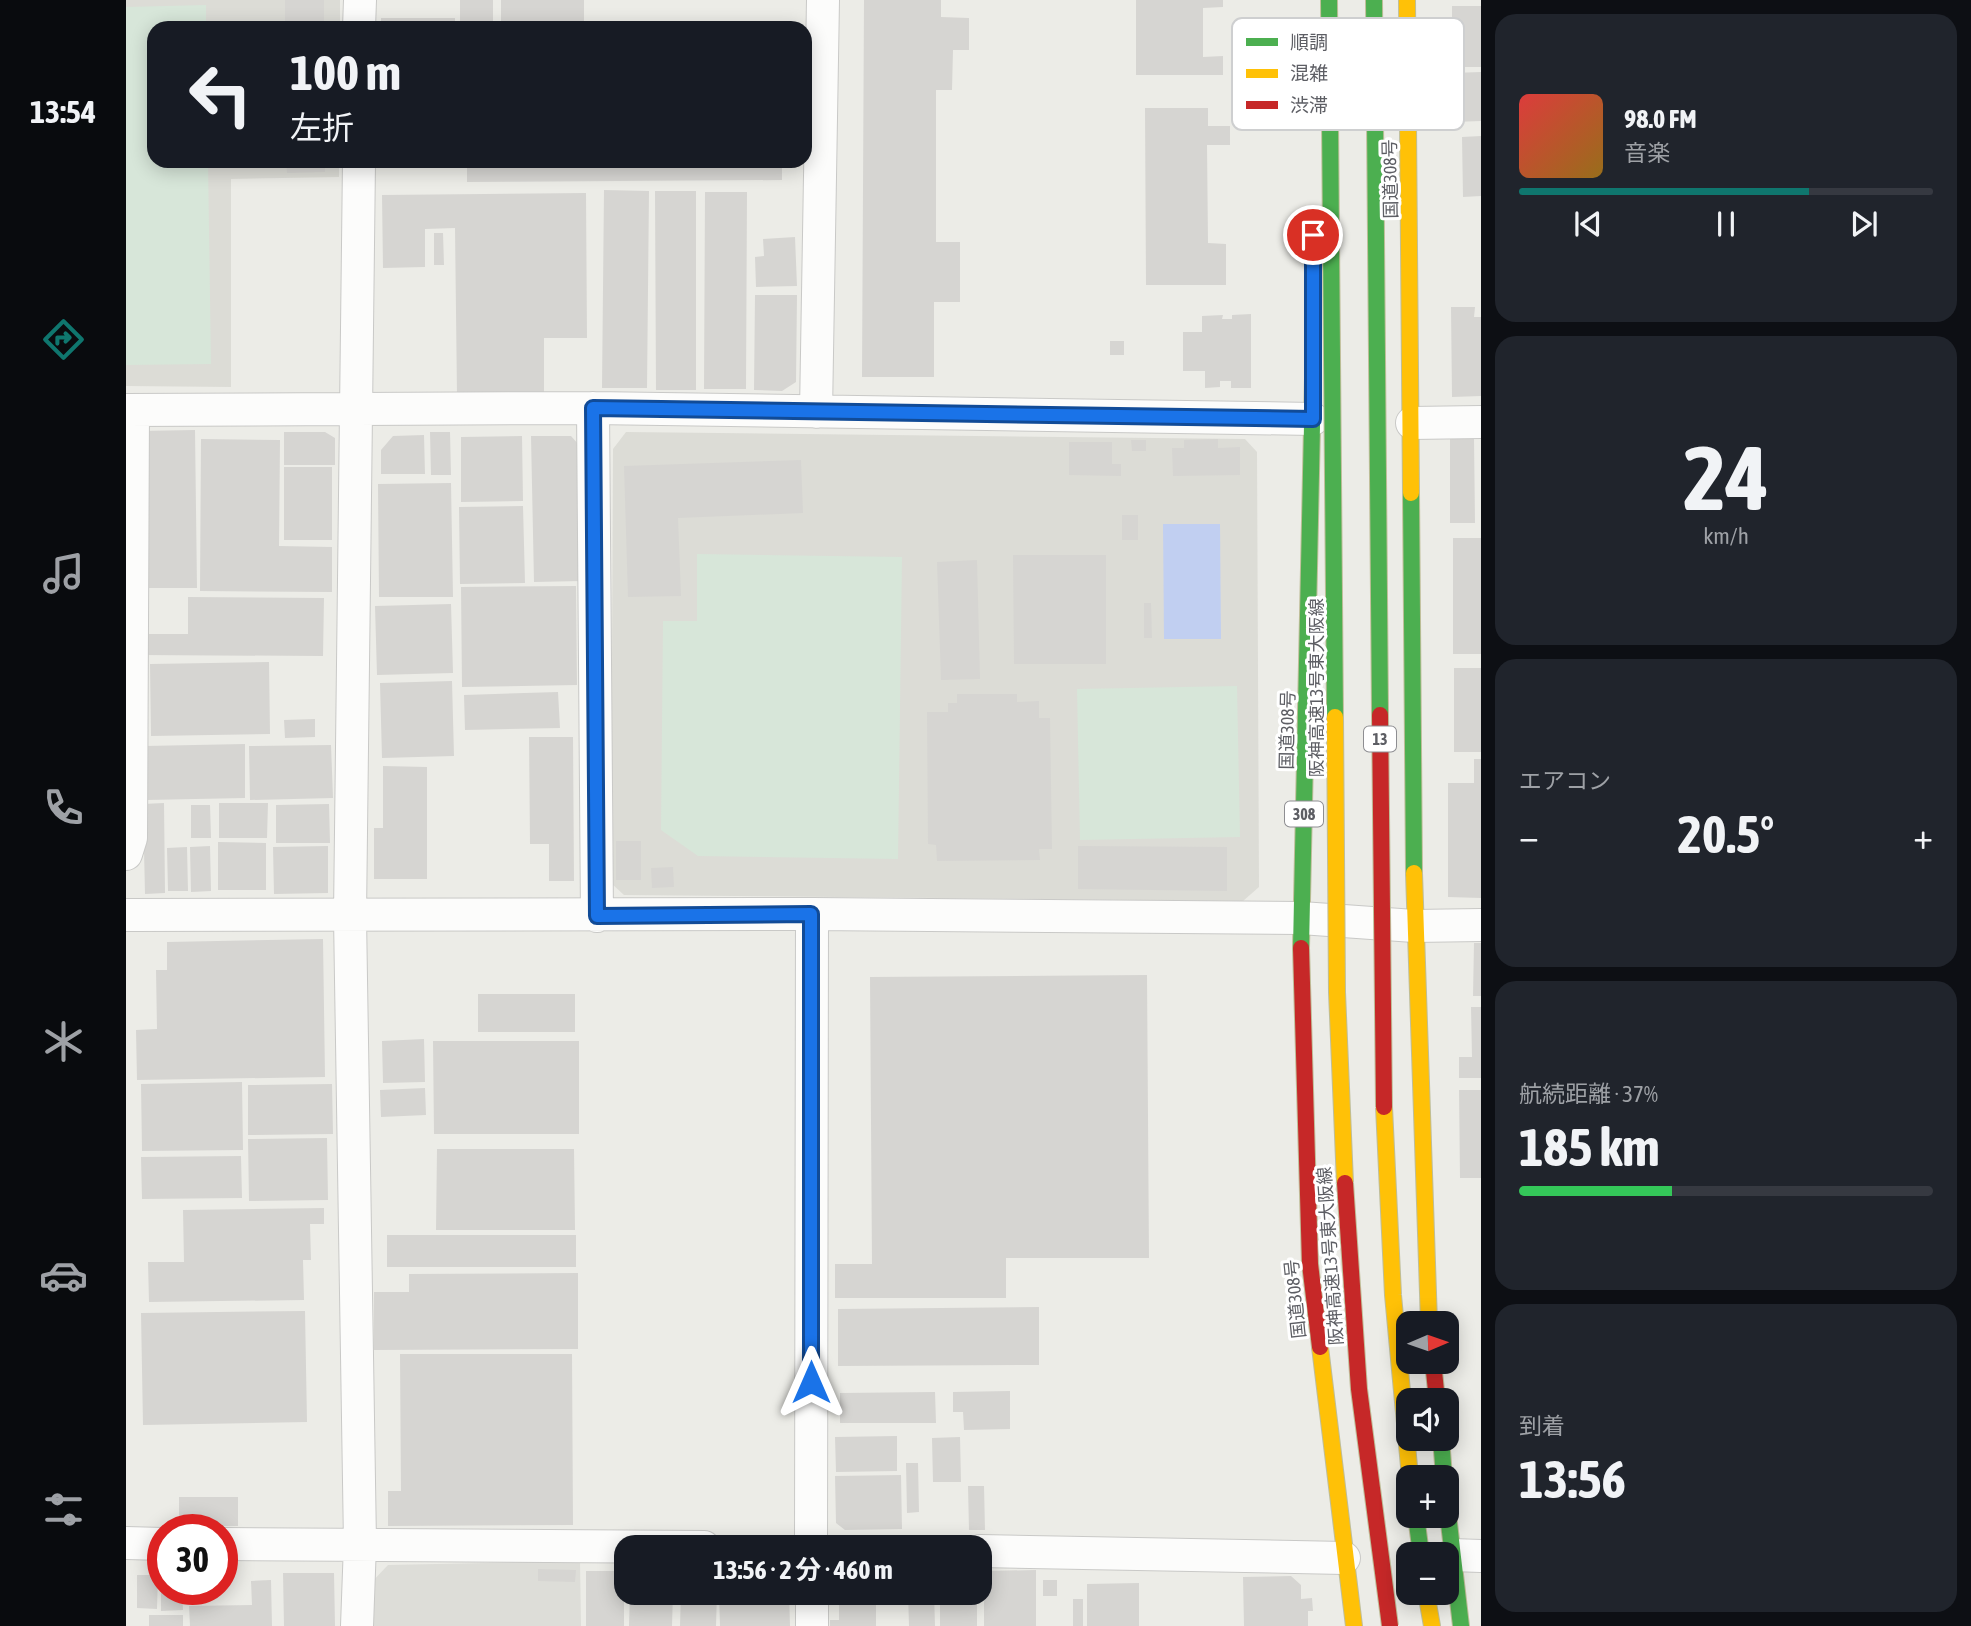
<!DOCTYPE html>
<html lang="ja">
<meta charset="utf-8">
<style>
body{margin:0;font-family:"Asap Condensed","Noto Sans JP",sans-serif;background:#20242c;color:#f1f3f6;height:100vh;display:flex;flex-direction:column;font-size:26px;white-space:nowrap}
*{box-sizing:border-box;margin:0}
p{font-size:23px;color:#9ea1a6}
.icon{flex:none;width:38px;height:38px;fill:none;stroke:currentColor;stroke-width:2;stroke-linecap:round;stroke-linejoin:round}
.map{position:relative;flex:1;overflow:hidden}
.panel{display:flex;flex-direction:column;gap:14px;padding:14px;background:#0d0f14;width:490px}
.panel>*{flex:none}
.top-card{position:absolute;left:21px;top:21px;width:665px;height:147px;border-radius:21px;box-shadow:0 4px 18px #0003;background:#171b24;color:#f1f3f6;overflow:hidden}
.needle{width:46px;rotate:88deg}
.fabs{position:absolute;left:1270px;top:1311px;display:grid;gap:14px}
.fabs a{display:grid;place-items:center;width:63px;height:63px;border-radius:14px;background:#171b24;box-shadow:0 4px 18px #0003;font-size:35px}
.speed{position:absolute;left:21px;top:1514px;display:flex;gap:14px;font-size:35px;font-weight:700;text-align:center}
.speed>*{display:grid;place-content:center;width:91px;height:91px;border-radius:50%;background:#171b24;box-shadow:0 4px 18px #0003;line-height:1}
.speed .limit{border:10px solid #d22;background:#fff;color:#111}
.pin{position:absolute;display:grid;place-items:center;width:60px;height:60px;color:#fff;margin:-30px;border:4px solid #fff;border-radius:50%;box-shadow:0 2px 7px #0007}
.me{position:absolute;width:77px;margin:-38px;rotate:0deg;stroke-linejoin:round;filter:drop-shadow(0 0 5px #0008)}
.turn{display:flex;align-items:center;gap:24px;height:147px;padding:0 28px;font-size:32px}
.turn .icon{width:91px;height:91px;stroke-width:2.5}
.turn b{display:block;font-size:49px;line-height:60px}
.big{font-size:52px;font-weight:700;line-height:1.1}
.panel .tile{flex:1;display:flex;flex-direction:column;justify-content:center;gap:10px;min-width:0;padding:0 24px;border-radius:21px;background:#20242c}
.panel .dial{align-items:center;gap:0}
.dial b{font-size:91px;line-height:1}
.song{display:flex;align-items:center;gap:21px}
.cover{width:84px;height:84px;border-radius:10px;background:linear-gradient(135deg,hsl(0 70% 55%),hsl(40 70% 35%))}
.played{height:7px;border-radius:4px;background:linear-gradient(90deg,#0f766e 70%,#363941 70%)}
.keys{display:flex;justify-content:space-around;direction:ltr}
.heat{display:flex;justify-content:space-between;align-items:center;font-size:38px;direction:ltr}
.charge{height:10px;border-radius:5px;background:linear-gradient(90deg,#34c759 37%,#363941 0)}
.trip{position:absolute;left:488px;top:1535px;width:378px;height:70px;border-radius:21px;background:#171b24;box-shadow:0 4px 18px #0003;font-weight:700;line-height:70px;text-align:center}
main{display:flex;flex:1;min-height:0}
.dock{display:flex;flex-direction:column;width:126px;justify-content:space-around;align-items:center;background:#090b0e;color:#9ea1a6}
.dock .icon{width:49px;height:49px}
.dock .on{color:#0f766e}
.dock b{font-size:32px;color:#f1f3f6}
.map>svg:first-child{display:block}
</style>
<main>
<nav class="dock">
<b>13:54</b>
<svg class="icon on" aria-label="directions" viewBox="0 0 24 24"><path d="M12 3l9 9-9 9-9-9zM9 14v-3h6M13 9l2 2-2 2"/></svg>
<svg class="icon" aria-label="music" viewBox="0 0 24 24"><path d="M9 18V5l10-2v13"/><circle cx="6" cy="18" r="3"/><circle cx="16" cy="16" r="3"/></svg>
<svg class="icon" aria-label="phone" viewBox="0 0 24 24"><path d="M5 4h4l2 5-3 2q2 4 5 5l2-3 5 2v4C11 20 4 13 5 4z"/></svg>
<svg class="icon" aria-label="climate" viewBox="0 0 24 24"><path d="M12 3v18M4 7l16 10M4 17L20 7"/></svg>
<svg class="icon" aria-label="car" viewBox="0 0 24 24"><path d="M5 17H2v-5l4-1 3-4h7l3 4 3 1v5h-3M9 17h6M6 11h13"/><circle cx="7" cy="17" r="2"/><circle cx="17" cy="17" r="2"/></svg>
<svg class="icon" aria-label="filters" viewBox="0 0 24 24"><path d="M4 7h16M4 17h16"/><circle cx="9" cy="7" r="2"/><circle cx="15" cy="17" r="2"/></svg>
</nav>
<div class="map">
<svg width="1355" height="1626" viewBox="0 0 1355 1626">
<rect width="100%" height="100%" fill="#ecece7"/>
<path fill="#ddddd8" d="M 454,1561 L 455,1626 L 244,1626 L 243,1585 L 262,1565 Z"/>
<path fill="#dcdcd6" d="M 0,0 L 214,0 L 214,28 L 28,28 L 28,161 L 213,161 L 213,177 L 105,179 L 105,387 L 0,386 Z
M 500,432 L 1119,439 L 1131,452 L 1133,887 L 1117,901 L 498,895 L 485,883 L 487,449 Z"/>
<path fill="#d7e6d9" d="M 80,5 L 80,28 L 28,28 L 28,161 L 82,161 L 85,364 L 0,365 L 0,7 Z
M 571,554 L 776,557 L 772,859 L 572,856 L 535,830 L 537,621 L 571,621 Z
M 1111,686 L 1114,837 L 954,840 L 951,689 Z"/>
<path fill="#c1cff1" d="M 1037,524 L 1094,524 L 1095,639 L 1038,639 Z"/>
<path fill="#d6d5d2" d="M 159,0 L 198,0 L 198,28 L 159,28 Z
M 334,0 L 367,0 L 367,28 L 334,28 Z
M 375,0 L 458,0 L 458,28 L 375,28 Z
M 738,0 L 815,0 L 815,17 L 843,18 L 843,50 L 827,50 L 826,90 L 810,90 L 810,242 L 834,242 L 834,302 L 808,302 L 808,377 L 736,377 Z
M 1010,0 L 1097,0 L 1097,7 L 1077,8 L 1077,57 L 1097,56 L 1097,75 L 1010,75 Z
M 1326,6 L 1355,6 L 1355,67 L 1326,67 Z
M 255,18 L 329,18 L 329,28 L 255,28 Z
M 1355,72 L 1355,121 L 1328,122 L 1326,73 Z
M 1019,108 L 1082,108 L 1082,126 L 1104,126 L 1104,145 L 1081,145 L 1082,243 L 1100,244 L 1100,285 L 1020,285 Z
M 1355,136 L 1355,196 L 1337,197 L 1336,137 Z
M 160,161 L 199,161 L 199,172 L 161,173 Z
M 341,161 L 656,161 L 656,180 L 341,182 Z
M 478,190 L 523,191 L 521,388 L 476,388 Z
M 529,191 L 570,191 L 570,390 L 530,390 Z
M 579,192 L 621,192 L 620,389 L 578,389 Z
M 460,193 L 461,338 L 418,338 L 418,394 L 331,395 L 329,228 L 299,229 L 299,267 L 257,268 L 256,195 Z
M 308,233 L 317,233 L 318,265 L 308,265 Z
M 669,237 L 671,286 L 630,287 L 629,257 L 638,256 L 637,239 Z
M 629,295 L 671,295 L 670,382 L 656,391 L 628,390 Z
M 1325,307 L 1349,307 L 1348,317 L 1355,317 L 1355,396 L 1326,397 Z
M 1125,314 L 1125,388 L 1105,388 L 1105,381 L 1094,381 L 1094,387 L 1079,388 L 1079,371 L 1057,371 L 1057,332 L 1076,332 L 1076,316 L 1097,315 L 1096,319 L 1106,319 L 1106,315 Z
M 984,341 L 998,341 L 998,355 L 984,355 Z
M 69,430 L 71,588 L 15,588 L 13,431 Z
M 158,432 L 199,432 L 209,438 L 209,465 L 158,465 Z
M 304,432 L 324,432 L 325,475 L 305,475 Z
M 298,435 L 299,474 L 255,474 L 255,450 L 267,436 Z
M 396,436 L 397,501 L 335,502 L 335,437 Z
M 405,436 L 445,436 L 453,445 L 455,581 L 408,582 Z
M 1324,438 L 1348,438 L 1349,523 L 1324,523 Z
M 75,439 L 154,440 L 153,546 L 206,547 L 206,592 L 74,591 Z
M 1092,439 L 1092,448 L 1114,447 L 1114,475 L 1047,476 L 1046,448 L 1058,448 L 1058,440 Z
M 1005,440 L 1020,440 L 1020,451 L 1006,451 Z
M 943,442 L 986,442 L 986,464 L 995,464 L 995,476 L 943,475 Z
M 675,460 L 677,513 L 552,518 L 555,596 L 502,597 L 498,466 Z
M 158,467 L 206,467 L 206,540 L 158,540 Z
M 325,483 L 327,597 L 253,597 L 252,484 Z
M 397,506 L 399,583 L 334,584 L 333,507 Z
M 996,515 L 1012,515 L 1012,540 L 996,540 Z
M 1327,538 L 1355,538 L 1355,654 L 1327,654 Z
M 887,555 L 980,555 L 980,664 L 888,664 Z
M 851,560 L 854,679 L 815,680 L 811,562 Z
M 450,586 L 451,685 L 336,687 L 335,587 Z
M 62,597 L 198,598 L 197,656 L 14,655 L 14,634 L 62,634 Z
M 1018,603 L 1025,603 L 1026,638 L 1018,638 Z
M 325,604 L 327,673 L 251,675 L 249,606 Z
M 143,662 L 144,734 L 25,736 L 24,664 Z
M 1328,668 L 1355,668 L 1355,752 L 1328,752 Z
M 326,681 L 328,756 L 256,758 L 254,683 Z
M 432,692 L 434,728 L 339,730 L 338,695 Z
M 831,694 L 891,694 L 891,702 L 913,701 L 913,718 L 924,718 L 926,849 L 913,849 L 914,860 L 811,861 L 810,845 L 802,844 L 801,712 L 822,712 L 822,703 L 831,703 Z
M 189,719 L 189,737 L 159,738 L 158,720 Z
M 403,737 L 447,737 L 448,881 L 423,881 L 423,844 L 404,844 Z
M 119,744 L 119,798 L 20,800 L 19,746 Z
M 205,745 L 207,798 L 124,800 L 123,746 Z
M 1348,759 L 1355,759 L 1355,898 L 1322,897 L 1322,783 L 1348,783 Z
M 257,766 L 301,767 L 301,879 L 248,879 L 248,828 L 257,828 Z
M 38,803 L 39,893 L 19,894 L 17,804 Z
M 93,803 L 142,803 L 141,838 L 93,838 Z
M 203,804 L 204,843 L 150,843 L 150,805 Z
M 65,805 L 84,805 L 85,838 L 65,838 Z
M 490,841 L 515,841 L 515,880 L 490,880 Z
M 92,842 L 140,843 L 140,890 L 92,890 Z
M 84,846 L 85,891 L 65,892 L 64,847 Z
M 202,846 L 202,893 L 148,894 L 147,847 Z
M 952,846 L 1101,847 L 1101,891 L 952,889 Z
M 61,847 L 62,891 L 42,891 L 41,848 Z
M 547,867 L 548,887 L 526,888 L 525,868 Z
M 197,939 L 199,1077 L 11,1080 L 10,1030 L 31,1029 L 30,970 L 41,970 L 41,942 Z
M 1348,943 L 1355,943 L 1355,996 L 1347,996 Z
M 1021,975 L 1023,1258 L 880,1258 L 880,1298 L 709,1298 L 709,1264 L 746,1264 L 744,977 Z
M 352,994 L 449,994 L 449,1032 L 352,1032 Z
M 1345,1007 L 1355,1007 L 1355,1078 L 1333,1078 L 1333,1057 L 1346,1057 Z
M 298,1039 L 299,1082 L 257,1083 L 256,1041 Z
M 307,1041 L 453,1041 L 453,1134 L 308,1134 Z
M 116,1082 L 117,1150 L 16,1151 L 15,1084 Z
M 206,1084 L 207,1134 L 122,1135 L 122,1085 Z
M 299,1088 L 300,1115 L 255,1117 L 254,1090 Z
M 1333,1090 L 1355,1090 L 1355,1178 L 1334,1178 Z
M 201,1138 L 202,1200 L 123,1201 L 122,1139 Z
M 311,1149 L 448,1149 L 449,1230 L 310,1230 Z
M 115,1156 L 116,1198 L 16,1199 L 15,1157 Z
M 198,1208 L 198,1224 L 184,1224 L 185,1260 L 177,1260 L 178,1300 L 23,1302 L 22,1262 L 58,1262 L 57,1210 Z
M 261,1235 L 450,1235 L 450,1267 L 261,1267 Z
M 452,1273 L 452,1349 L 248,1350 L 248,1292 L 283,1292 L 283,1274 Z
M 913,1307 L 913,1365 L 712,1366 L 712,1309 Z
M 179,1311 L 181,1422 L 17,1425 L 15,1313 Z
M 274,1354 L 446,1354 L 447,1525 L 262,1526 L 262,1491 L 275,1491 Z
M 884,1391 L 884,1429 L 838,1430 L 837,1412 L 827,1412 L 827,1392 Z
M 809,1392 L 810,1423 L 714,1423 L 714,1393 Z
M 771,1436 L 771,1471 L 710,1472 L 709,1437 Z
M 834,1437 L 835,1482 L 807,1482 L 806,1438 Z
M 780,1463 L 792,1463 L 793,1512 L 781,1513 Z
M 775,1475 L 776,1529 L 719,1530 L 710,1523 L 709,1476 Z
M 842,1486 L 858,1486 L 859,1530 L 843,1530 Z
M 53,1497 L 112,1497 L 112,1526 L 53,1526 Z
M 412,1569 L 450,1570 L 449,1582 L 412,1581 Z
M 910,1570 L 910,1626 L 858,1626 L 858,1571 Z
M 460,1571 L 498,1571 L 498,1626 L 460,1626 Z
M 157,1573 L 208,1573 L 209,1626 L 158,1626 Z
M 11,1575 L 32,1575 L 31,1609 L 11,1608 Z
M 1165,1576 L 1175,1585 L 1175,1599 L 1186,1598 L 1187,1611 L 1182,1611 L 1182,1626 L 1118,1626 L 1117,1577 Z
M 145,1580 L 146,1626 L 64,1626 L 63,1606 L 126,1605 L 125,1581 Z
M 917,1580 L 931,1580 L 931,1596 L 917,1596 Z
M 1013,1583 L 1013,1626 L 961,1626 L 961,1584 Z
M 35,1589 L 56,1589 L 57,1610 L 35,1611 Z
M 504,1592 L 547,1592 L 546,1626 L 503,1626 Z
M 555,1592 L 591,1592 L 590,1626 L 554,1626 Z
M 593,1592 L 663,1592 L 664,1626 L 594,1626 Z
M 713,1592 L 750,1592 L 750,1626 L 704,1626 L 704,1620 L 713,1620 Z
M 782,1592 L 808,1592 L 809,1626 L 783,1626 Z
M 814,1592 L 851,1592 L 851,1626 L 814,1626 Z
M 947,1599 L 957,1599 L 957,1626 L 947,1626 Z
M 23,1615 L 57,1615 L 57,1626 L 23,1626 Z"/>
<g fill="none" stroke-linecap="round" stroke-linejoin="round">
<g stroke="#c9c9c7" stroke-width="34">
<path id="street" d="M 233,28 L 234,0
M 467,408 L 471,916
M 0,410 L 467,408 L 1187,419
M 690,412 L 697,0
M 1286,423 L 1355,422
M 0,854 L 5,838 L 7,410
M 0,915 L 686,914 L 1175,918 L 1288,926 L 1355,925
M 0,1543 L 37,1544
M 96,1544 L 578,1547
M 685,1547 L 686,914
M 854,1551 L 1218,1558
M 1326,1555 L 1355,1556
M 686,1592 L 686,1626
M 231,1626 L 234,1544 L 224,916 L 233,161"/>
</g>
<g stroke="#bfbe99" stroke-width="18">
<path id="fast" d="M 1285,493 L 1288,873
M 1175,948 L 1187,378
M 1315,1438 L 1318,1477
M 1321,1506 L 1335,1626"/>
</g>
<g stroke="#bfbe99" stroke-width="18">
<path id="slow" d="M 1281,0 L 1285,493
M 1288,873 L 1303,1323
M 1194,1347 L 1228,1626
M 1300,1592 L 1306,1626"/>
</g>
<g stroke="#bfbe99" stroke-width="18">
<path id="jam" d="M 1175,948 L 1184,1264 L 1194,1347
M 1307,1362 L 1311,1400"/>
</g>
<use href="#street" stroke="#fcfcfb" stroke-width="32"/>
<use href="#fast" stroke="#4caf50" stroke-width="16"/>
<use href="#slow" stroke="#ffc107" stroke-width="16"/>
<use href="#jam" stroke="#c62828" stroke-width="16"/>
<g stroke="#bfbe99" stroke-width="18" stroke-linecap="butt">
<path id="fast-bridge" d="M 1203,0 L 1209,717
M 1248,0 L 1254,715
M 1290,1516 L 1295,1554"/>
</g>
<g stroke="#bfbe99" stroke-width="18" stroke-linecap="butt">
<path id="slow-bridge" d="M 1209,717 L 1211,992 L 1219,1183
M 1258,1107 L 1267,1295 L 1284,1477"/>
</g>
<g stroke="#bfbe99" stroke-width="18" stroke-linecap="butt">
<path id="jam-bridge" d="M 1254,715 L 1258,1107
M 1219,1183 L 1233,1389 L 1264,1626"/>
</g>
<use href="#fast-bridge" stroke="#4caf50" stroke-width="16"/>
<use href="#slow-bridge" stroke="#ffc107" stroke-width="16"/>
<use href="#jam-bridge" stroke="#c62828" stroke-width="16"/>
</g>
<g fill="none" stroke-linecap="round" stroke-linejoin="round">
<g stroke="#114b97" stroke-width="18">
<path id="route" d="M 685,1382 L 685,914 L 471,916 L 467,408 L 1187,419 L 1187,235"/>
</g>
<use href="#route" stroke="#1a73e8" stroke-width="12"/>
</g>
<g text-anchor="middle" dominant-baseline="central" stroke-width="6" stroke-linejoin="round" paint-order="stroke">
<g fill="#fff" stroke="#8e8e92" stroke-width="2">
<rect x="1238" y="726.5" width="32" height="25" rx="5"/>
<rect x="1159" y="801.5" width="38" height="25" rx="5"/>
</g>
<g font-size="16" font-weight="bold" fill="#5d5e64">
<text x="1254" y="739">13</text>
<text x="1178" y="814">308</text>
</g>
<g font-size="18" fill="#5d5e64" stroke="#fff">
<text transform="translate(1264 179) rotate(-91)">国道308号</text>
<text transform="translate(1190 688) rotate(-90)">阪神高速13号東大阪線</text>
<text transform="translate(1161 730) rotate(-89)">国道308号</text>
<text transform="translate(1204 1256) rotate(-94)">阪神高速13号東大阪線</text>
<text transform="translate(1169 1299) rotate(-96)">国道308号</text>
</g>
</g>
<rect x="1106" y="18" width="232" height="112" rx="10" fill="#fff" stroke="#cecfd0" stroke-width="2"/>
<rect x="1120" y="38" width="32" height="8" fill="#4caf50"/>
<rect x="1120" y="69" width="32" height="9" fill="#ffc107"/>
<rect x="1120" y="101" width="32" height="8" fill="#c62828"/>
<g font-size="19" fill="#5d5e64">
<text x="1164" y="49">順調</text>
<text x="1164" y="80">混雑</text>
<text x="1164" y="112">渋滞</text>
</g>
</svg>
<div class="fabs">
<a><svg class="needle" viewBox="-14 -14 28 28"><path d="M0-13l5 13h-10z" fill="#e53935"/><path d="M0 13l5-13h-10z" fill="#9ea1a6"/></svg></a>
<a><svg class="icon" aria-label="sound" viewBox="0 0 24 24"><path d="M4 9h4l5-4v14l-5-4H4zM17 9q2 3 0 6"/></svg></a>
<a>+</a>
<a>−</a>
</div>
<div class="speed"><div class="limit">30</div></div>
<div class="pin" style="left:1187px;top:235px;background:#d93025"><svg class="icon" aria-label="arrive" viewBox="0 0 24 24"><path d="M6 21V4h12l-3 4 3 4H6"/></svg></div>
<svg class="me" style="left:685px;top:1382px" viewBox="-20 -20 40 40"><path d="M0-17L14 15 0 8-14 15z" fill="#1a73e8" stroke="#fff" stroke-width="4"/></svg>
<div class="trip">13:56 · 2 分 · 460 m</div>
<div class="top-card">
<div class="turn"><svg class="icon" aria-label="left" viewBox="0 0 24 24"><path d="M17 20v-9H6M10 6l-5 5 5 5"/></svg><div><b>100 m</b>左折</div></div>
</div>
</div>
<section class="panel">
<div class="tile">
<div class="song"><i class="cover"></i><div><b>98.0 FM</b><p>音楽</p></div></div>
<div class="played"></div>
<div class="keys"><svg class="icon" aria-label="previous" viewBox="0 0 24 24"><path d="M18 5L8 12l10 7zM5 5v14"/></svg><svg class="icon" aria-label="pause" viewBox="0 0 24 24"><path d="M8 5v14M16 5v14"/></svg><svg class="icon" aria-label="next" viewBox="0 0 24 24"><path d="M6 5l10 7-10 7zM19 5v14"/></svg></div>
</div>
<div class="tile dial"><b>24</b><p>km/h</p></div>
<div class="tile"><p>エアコン</p>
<div class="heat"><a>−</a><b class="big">20.5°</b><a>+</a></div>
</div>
<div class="tile"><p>航続距離 · 37%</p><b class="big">185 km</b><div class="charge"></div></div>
<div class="tile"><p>到着</p><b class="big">13:56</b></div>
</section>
</main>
